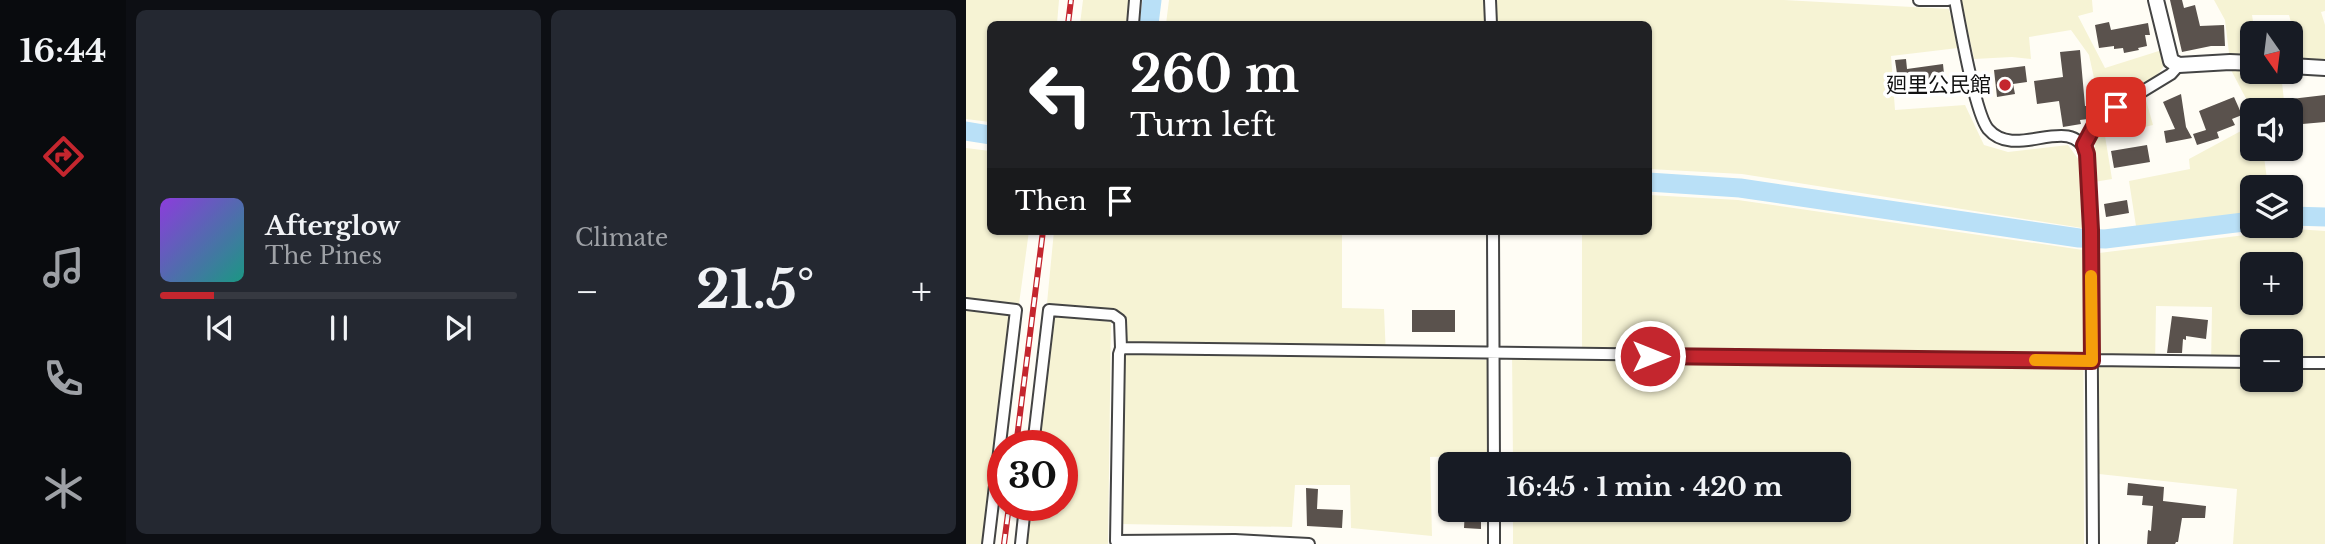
<!DOCTYPE html>
<meta charset="utf-8">
<style>
body{margin:0;font-family:"Libre Baskerville","Noto Sans JP",serif;background:#242831;color:#f1f3f6;height:100vh;display:flex;flex-direction:column;font-size:26px;white-space:nowrap}
*{box-sizing:border-box;margin:0}
p{font-size:23px;color:#9ea1a6}
.icon{flex:none;width:38px;height:38px;fill:none;stroke:currentColor;stroke-width:2;stroke-linecap:round;stroke-linejoin:round}
.map{position:relative;flex:1;overflow:hidden}
.sheet{display:flex;flex-direction:column;gap:10px;padding:10px;background:#0d0f14;width:840px}
.sheet>*{flex:none}
.hud{position:absolute;left:21px;top:21px;width:665px;height:214px;border-radius:10px;box-shadow:0 2px 5px #0004;background:#202124;color:#fff;overflow:hidden}
.needle{width:46px;rotate:166deg}
.fabs{position:absolute;left:1274px;top:21px;display:grid;gap:14px}
.fabs a{display:grid;place-items:center;width:63px;height:63px;border-radius:10px;background:#171b24;box-shadow:0 2px 5px #0004;font-size:35px}
.speed{position:absolute;left:21px;top:430px;display:flex;gap:14px;font-size:35px;font-weight:700;text-align:center}
.speed>*{display:grid;place-content:center;width:91px;height:91px;border-radius:50%;background:#171b24;box-shadow:0 2px 5px #0004;line-height:1}
.speed .limit{border:10px solid #d22;background:#fff;color:#111}
.pin{position:absolute;display:grid;place-items:center;width:60px;height:60px;color:#fff;margin:-30px;border-radius:14px;box-shadow:0 4px 10px #0006}
.me{position:absolute;width:77px;margin:-38px;rotate:90deg;stroke-linejoin:round;filter:drop-shadow(0 0 5px #0008)}
.turn{display:flex;align-items:center;gap:24px;height:147px;padding:0 28px;font-size:32px}
.turn .icon{width:91px;height:91px;stroke-width:2.5}
.turn b{display:block;font-size:49px;line-height:60px}
.then{display:flex;align-items:center;height:66px;padding:0 28px;background:#0003;gap:14px;font-size:26px}
.big{font-size:52px;font-weight:700;line-height:1.1}
.sheet .widget{flex:1;display:flex;flex-direction:column;justify-content:center;gap:10px;min-width:0;padding:0 24px;border-radius:10px;background:#242831}
.song{display:flex;align-items:center;gap:21px}
.cover{width:84px;height:84px;border-radius:10px;background:linear-gradient(135deg,hsl(270 70% 55%),hsl(170 70% 35%))}
.played{height:7px;border-radius:4px;background:linear-gradient(90deg,#c4262e 15%,#363941 15%)}
.keys{display:flex;justify-content:space-around;direction:ltr}
.heat{display:flex;justify-content:space-between;align-items:center;font-size:38px;direction:ltr}
.sheet .tiles{flex:1;display:grid;gap:10px;grid-template-columns:repeat(2,1fr)}
.trip{position:absolute;left:472px;top:452px;width:413px;height:70px;border-radius:10px;background:#171b24;box-shadow:0 2px 5px #0004;font-weight:700;line-height:70px;text-align:center}
main{display:flex;flex:1;min-height:0}
.tabs{display:flex;flex-direction:column;width:126px;justify-content:space-around;align-items:center;background:#090b0e;color:#9ea1a6}
.tabs .icon{width:49px;height:49px}
.tabs .selected{color:#c4262e}
.tabs b{font-size:32px;color:#f1f3f6}
.map>svg:first-child{display:block}
</style>
<main>
<nav class="tabs">
<b>16:44</b>
<svg class="icon selected" aria-label="directions" viewBox="0 0 24 24"><path d="M12 3l9 9-9 9-9-9zM9 14v-3h6M13 9l2 2-2 2"/></svg>
<svg class="icon" aria-label="music" viewBox="0 0 24 24"><path d="M9 18V5l10-2v13"/><circle cx="6" cy="18" r="3"/><circle cx="16" cy="16" r="3"/></svg>
<svg class="icon" aria-label="phone" viewBox="0 0 24 24"><path d="M5 4h4l2 5-3 2q2 4 5 5l2-3 5 2v4C11 20 4 13 5 4z"/></svg>
<svg class="icon" aria-label="climate" viewBox="0 0 24 24"><path d="M12 3v18M4 7l16 10M4 17L20 7"/></svg>
</nav>
<section class="sheet">
<div class="tiles">
<div class="widget">
<div class="song"><i class="cover"></i><div><b>Afterglow</b><p>The Pines</p></div></div>
<div class="played"></div>
<div class="keys"><svg class="icon" aria-label="previous" viewBox="0 0 24 24"><path d="M18 5L8 12l10 7zM5 5v14"/></svg><svg class="icon" aria-label="pause" viewBox="0 0 24 24"><path d="M8 5v14M16 5v14"/></svg><svg class="icon" aria-label="next" viewBox="0 0 24 24"><path d="M6 5l10 7-10 7zM19 5v14"/></svg></div>
</div>
<div class="widget"><p>Climate</p>
<div class="heat"><a>−</a><b class="big">21.5°</b><a>+</a></div>
</div>
</div>
</section>
<div class="map">
<svg width="1359" height="544" viewBox="0 0 1359 544">
<rect width="100%" height="100%" fill="#fffdf5"/>
<path fill="#f6f3d4" fill-rule="evenodd" d="M 0,0 L 93,0 L 91,24 L 24,24 L 24,122 L 0,119 Z
M 117,0 L 166,0 L 163,24 L 114,24 Z
M 203,0 L 520,0 L 520,24 L 200,24 Z
M 529,0 L 818,0 L 983,9 L 992,48 L 925,56 L 929,110 L 999,105 L 1018,145 L 1042,152 L 1102,145 L 1113,160 L 1116,228 L 776,174 L 683,169 L 682,24 L 530,24 Z
M 995,0 L 1126,0 L 1127,12 L 1112,16 L 1139,68 L 1196,50 L 1201,62 L 1192,74 L 1176,86 L 1187,125 L 1139,136 L 1146,179 L 1128,182 L 1129,143 L 1117,128 L 1135,110 L 1123,55 L 1105,30 L 1063,37 L 1065,59 L 1046,57 L 1008,59 Z
M 1248,0 L 1359,0 L 1359,11 L 1355,12 L 1359,25 L 1359,61 L 1335,59 L 1323,15 L 1286,15 L 1289,33 L 1286,33 L 1286,56 L 1263,53 L 1259,20 Z
M 1265,70 L 1315,73 L 1319,110 L 1286,110 Z
M 1286,125 L 1286,149 L 1297,149 L 1302,187 L 1286,187 L 1286,214 L 1170,226 L 1163,181 L 1224,169 L 1223,159 Z
M 0,148 L 24,151 L 24,231 L 63,231 L 53,304 L 47,309 L 19,544 L 0,544 Z
M 683,195 L 772,200 L 1117,250 L 1118,544 L 547,544 L 547,509 L 873,509 L 873,464 L 547,464 L 546,349 L 616,351 L 616,231 L 682,231 Z
M 1329,229 L 1359,231 L 1359,544 L 1267,544 L 1271,489 L 1133,474 L 1133,253 ZM 1286,264 L 1325,264 L 1325,303 L 1286,303 ZM 1190,306 L 1246,307 L 1245,366 L 1189,365 ZM 1286,341 L 1325,341 L 1325,380 L 1286,380 Z
M 88,231 L 376,231 L 376,308 L 418,309 L 420,357 L 522,360 L 522,455 L 464,457 L 466,536 L 385,528 L 384,485 L 329,485 L 326,527 L 154,524 L 158,314 L 81,303 Z
M 87,315 L 145,322 L 142,544 L 59,544 L 63,506 L 96,506 L 96,446 L 71,446 Z"/>
<g fill="none" stroke-linecap="round" stroke-linejoin="round">
<path stroke="#b9e0f7" stroke-width="19" d="M 183,24 L 186,0
M 0,131 L 24,135
M 682,182 L 774,188 L 1113,238 L 1139,239 L 1286,221
M 1325,216 L 1359,217"/>
</g>
<path fill="#5a524d" d="M 1204,0 L 1216,0 L 1218,8 L 1229,5 L 1234,26 L 1258,25 L 1259,46 L 1245,46 L 1216,52 Z
M 1143,22 L 1145,30 L 1182,23 L 1184,35 L 1179,35 L 1181,46 L 1172,48 L 1173,50 L 1158,53 L 1157,48 L 1148,49 L 1148,46 L 1133,48 L 1129,25 Z
M 1114,50 L 1119,106 L 1122,106 L 1124,116 L 1122,119 L 1114,120 L 1115,124 L 1097,127 L 1093,101 L 1071,104 L 1068,81 L 1097,77 L 1094,52 Z
M 940,59 L 941,69 L 977,64 L 978,74 L 974,74 L 976,87 L 934,94 L 929,60 Z
M 1059,66 L 1061,82 L 1047,84 L 1049,94 L 1031,97 L 1028,70 Z
M 1215,94 L 1220,127 L 1226,138 L 1200,143 L 1198,131 L 1209,129 L 1197,102 Z
M 1359,95 L 1359,122 L 1325,125 L 1325,99 Z
M 1268,97 L 1276,115 L 1266,119 L 1269,125 L 1251,132 L 1253,138 L 1231,145 L 1227,134 L 1240,130 L 1233,111 Z
M 1181,145 L 1184,162 L 1148,168 L 1145,151 Z
M 1161,200 L 1163,213 L 1140,217 L 1138,204 Z
M 446,310 L 489,310 L 489,332 L 446,332 Z
M 1206,316 L 1242,320 L 1240,339 L 1220,336 L 1220,340 L 1217,339 L 1216,353 L 1201,353 Z
M 1162,483 L 1198,487 L 1197,501 L 1240,506 L 1239,518 L 1216,518 L 1212,542 L 1210,542 L 1209,544 L 1181,544 L 1182,530 L 1185,531 L 1187,506 L 1176,505 L 1177,496 L 1161,495 Z
M 340,488 L 352,489 L 351,509 L 377,510 L 376,528 L 341,526 Z
M 499,509 L 510,509 L 510,515 L 515,516 L 515,529 L 498,528 Z"/>
<g fill="none" stroke-linecap="round" stroke-linejoin="round">
<g stroke="#444" stroke-width="14">
<path id="minor" d="M 524,0 L 525,24
M 953,0 L 982,0
M 989,0 C 994,26 1009,113 1022,129 C 1050,162 1105,111 1121,154 L 1125,230 L 1127,544
M 167,24 L 169,0
M 1118,144 L 1131,119 L 1205,74 L 1213,65
M 527,231 L 528,464
M 0,304 L 50,310 L 22,544
M 155,348 L 1286,362
M 1325,363 L 1359,363
M 67,446 L 83,310 L 147,315 L 154,320 L 155,348 L 153,354 L 150,541 L 269,540 L 343,544
M 528,509 L 528,544
M 55,544 L 59,506"/>
</g>
<g stroke="#444" stroke-width="18">
<path id="tertiary" d="M 1190,0 L 1205,61 L 1213,65 L 1264,62 L 1286,63
M 1325,66 L 1359,68"/>
</g>
<use href="#minor" stroke="#fff" stroke-width="10"/>
<use href="#tertiary" stroke="#fff" stroke-width="14"/>
<g stroke="#c4262e" stroke-width="6">
<path id="rail" d="M 102,24 L 105,0
M 50,446 L 77,231
M 38,544 L 43,506"/>
</g>
<use href="#rail" stroke="#fff" stroke-width="3.5" stroke-dasharray="10" stroke-linecap="butt"/>
</g>
<g fill="none" stroke-linecap="round" stroke-linejoin="round">
<g stroke="#7f191e" stroke-width="18">
<path id="route" d="M 684,356 L 1126,361 L 1125,230 L 1121,154 L 1118,145 L 1132,119 L 1150,107"/>
</g>
<use href="#route" stroke="#c4262e" stroke-width="12"/>
<path stroke="#f59e0b" stroke-width="12" d="M 1069,360 L 1126,361 L 1125,276"/>
</g>
<circle fill="#c4262e" stroke="#fff" stroke-width="2.5" cx="1039" cy="85" r="7"/>
<g text-anchor="middle" dominant-baseline="central" stroke-width="7" stroke-linejoin="round" paint-order="stroke">
<g font-size="21" fill="#111" stroke="#fff" text-anchor="end">
<text x="1025" y="85">廻里公民館</text>
</g>
</g>
</svg>
<div class="fabs">
<a><svg class="needle" viewBox="-14 -14 28 28"><path d="M0-13l5 13h-10z" fill="#e53935"/><path d="M0 13l5-13h-10z" fill="#9ea1a6"/></svg></a>
<a><svg class="icon" aria-label="sound" viewBox="0 0 24 24"><path d="M4 9h4l5-4v14l-5-4H4zM17 9q2 3 0 6"/></svg></a>
<a><svg class="icon" aria-label="layers" viewBox="0 0 24 24"><path d="M12 4l9 5-9 5-9-5zM3 14l9 5 9-5"/></svg></a>
<a>+</a>
<a>−</a>
</div>
<div class="speed"><div class="limit">30</div></div>
<div class="pin" style="left:1150px;top:107px;background:#d93025"><svg class="icon" aria-label="arrive" viewBox="0 0 24 24"><path d="M6 21V4h12l-3 4 3 4H6"/></svg></div>
<svg class="me" style="left:684px;top:356px" viewBox="-20 -20 40 40"><circle r="17" fill="#c4262e" stroke="#fff" stroke-width="3"/><path d="M0-11L8 9 0 5-8 9z" fill="#fff"/></svg>
<div class="trip">16:45 · 1 min · 420 m</div>
<div class="hud">
<div class="turn"><svg class="icon" aria-label="left" viewBox="0 0 24 24"><path d="M17 20v-9H6M10 6l-5 5 5 5"/></svg><div><b>260 m</b>Turn left</div></div>
<div class="then">Then<svg class="icon" aria-label="arrive" viewBox="0 0 24 24"><path d="M6 21V4h12l-3 4 3 4H6"/></svg></div>
</div>
</div>
</main>
